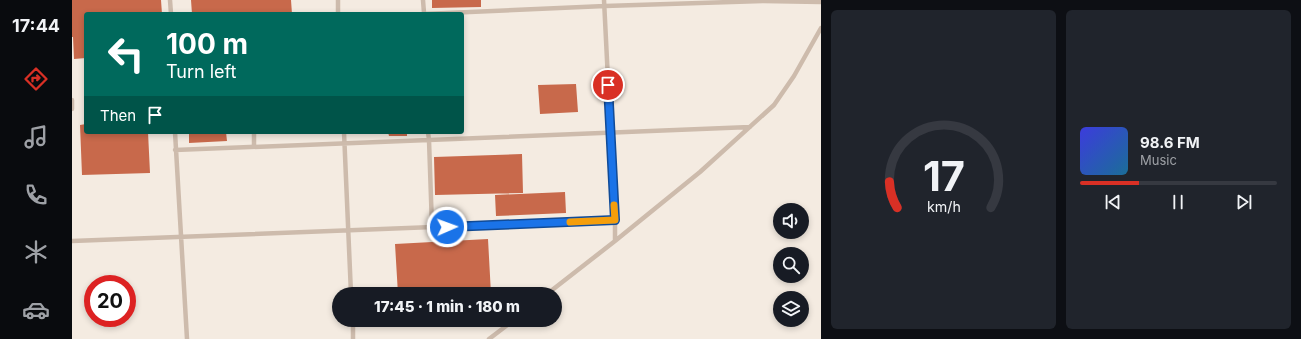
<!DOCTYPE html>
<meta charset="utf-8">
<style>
body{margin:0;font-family:Inter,sans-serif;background:#20242c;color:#f1f3f6;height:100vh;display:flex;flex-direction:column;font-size:15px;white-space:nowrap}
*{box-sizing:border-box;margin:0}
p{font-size:13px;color:#9ea1a6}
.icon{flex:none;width:22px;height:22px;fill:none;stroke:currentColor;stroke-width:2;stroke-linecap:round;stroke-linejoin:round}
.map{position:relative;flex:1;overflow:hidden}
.details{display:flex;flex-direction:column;gap:10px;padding:10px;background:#0d0f14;width:480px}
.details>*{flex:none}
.hud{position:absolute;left:12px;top:12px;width:380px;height:122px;border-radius:4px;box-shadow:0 2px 6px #0003;background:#00695c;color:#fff;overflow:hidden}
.controls{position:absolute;left:701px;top:203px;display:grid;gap:8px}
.controls a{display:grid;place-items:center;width:36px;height:36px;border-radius:50%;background:#171b24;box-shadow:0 2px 6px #0003;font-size:20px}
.speed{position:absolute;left:12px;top:275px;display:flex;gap:8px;font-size:20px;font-weight:700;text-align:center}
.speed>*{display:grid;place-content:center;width:52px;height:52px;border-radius:50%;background:#171b24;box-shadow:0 2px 6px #0003;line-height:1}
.speed .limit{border:6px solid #d22;background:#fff;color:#111}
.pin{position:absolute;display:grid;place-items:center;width:34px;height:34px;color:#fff;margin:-17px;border:2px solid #fff;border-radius:50%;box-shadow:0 1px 4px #0007}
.me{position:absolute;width:44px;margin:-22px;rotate:88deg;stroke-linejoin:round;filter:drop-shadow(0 0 3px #0008)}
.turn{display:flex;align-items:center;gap:14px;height:84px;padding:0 16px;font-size:18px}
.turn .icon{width:52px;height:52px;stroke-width:2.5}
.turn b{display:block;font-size:28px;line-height:34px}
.then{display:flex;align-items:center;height:38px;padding:0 16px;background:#0003;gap:8px;font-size:15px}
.details .card{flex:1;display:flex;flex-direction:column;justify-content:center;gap:6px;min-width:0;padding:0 14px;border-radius:6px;background:#20242c}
.details .dial{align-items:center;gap:0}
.dial svg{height:104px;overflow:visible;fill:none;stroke:#363941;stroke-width:7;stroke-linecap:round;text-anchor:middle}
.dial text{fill:#f1f3f6;stroke:none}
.song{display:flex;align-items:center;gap:12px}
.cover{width:48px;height:48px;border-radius:6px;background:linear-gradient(135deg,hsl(240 70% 55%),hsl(200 70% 35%))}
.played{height:4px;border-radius:2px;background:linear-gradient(90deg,#d93025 30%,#363941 30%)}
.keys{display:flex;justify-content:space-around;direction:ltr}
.details .tiles{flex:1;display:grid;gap:10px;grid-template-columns:repeat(2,1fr)}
.trip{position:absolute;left:260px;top:287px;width:230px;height:40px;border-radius:20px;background:#171b24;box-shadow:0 2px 6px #0003;font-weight:800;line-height:40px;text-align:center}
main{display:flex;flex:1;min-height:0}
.tabs{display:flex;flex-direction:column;width:72px;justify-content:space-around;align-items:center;background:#090b0e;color:#9ea1a6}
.tabs .icon{width:28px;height:28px}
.tabs .selected{color:#d93025}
.tabs b{font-size:18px;color:#f1f3f6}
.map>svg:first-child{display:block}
</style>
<main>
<nav class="tabs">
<b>17:44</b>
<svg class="icon selected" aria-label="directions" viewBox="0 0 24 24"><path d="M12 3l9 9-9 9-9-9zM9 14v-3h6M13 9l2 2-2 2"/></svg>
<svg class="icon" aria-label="music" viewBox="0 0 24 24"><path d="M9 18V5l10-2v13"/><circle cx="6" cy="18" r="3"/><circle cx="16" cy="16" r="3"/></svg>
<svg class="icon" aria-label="phone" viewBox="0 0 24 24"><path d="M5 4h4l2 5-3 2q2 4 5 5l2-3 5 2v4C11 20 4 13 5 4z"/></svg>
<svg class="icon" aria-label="climate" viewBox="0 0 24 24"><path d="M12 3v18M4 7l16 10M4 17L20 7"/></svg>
<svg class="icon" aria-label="car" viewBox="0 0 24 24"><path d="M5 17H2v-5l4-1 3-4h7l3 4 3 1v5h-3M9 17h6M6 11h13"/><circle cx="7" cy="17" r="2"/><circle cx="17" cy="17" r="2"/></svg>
</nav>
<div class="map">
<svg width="749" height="339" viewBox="0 0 749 339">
<rect width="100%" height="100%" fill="#f4ebe1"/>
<path fill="#c8694b" d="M 0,0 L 89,0 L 90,14 L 14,14 L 14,58 L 2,59 L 1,37 L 0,37 Z
M 119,0 L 219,0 L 220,14 L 120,14 Z
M 360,0 L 409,0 L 409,7 L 360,8 Z
M 504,84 L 506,112 L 468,114 L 466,85 Z
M 14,124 L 14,132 L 76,132 L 78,173 L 10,175 L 8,125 Z
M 117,132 L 154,132 L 155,141 L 117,143 Z
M 316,132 L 335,132 L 335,136 L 317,136 Z
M 450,154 L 451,193 L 363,195 L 362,157 Z
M 493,192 L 494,213 L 424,216 L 423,195 Z
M 416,239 L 419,294 L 326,294 L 323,244 Z"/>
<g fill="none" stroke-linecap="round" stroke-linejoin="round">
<path stroke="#cdbbac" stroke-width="4.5" d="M 98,0 L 99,14
M 266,0 L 266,14
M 351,0 L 352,13
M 691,1 L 749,2
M 352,14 L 533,6 L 691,1 L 691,0
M 0,100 L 0,109
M 103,132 L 115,339
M 182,132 L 182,147
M 272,132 L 279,294
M 356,132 L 357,140 L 678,127
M 103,150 L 357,140 L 360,227
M 0,241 L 543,220
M 543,241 L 628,172 L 702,105 L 722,76 L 749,28
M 475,294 L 543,241 L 543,220 L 532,0
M 281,320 L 281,339
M 417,339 L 442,320"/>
</g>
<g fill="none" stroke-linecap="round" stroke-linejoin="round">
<g stroke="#114b97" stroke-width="10">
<path id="route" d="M 375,227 L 543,220 L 536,85"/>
</g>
<use href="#route" stroke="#1a73e8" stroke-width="7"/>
<path stroke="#f59e0b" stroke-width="7" d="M 498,222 L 543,220 L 542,205"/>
</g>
</svg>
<div class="controls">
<a><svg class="icon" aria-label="sound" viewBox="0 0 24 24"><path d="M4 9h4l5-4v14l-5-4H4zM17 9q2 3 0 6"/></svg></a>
<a><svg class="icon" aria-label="search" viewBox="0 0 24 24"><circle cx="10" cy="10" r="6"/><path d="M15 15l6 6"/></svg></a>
<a><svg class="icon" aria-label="layers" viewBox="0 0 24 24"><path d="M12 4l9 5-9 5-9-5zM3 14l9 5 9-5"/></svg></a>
</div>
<div class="speed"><div class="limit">20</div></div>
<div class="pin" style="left:536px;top:85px;background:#d93025"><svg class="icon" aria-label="arrive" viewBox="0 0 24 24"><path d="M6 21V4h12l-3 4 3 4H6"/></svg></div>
<svg class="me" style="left:375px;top:227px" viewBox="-20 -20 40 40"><circle r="17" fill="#1a73e8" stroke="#fff" stroke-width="3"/><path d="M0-11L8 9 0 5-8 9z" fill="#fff"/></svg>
<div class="trip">17:45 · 1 min · 180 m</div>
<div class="hud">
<div class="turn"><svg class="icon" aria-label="left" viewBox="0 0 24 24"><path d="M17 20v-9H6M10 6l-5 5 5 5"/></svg><div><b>100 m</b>Turn left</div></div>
<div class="then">Then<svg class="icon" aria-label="arrive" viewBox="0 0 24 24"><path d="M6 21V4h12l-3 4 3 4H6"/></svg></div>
</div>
</div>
<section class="details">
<div class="tiles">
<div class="card dial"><svg viewBox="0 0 100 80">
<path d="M14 69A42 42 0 1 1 86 69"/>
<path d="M14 69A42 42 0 0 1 8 49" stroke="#d93025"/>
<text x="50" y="56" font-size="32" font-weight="700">17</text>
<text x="50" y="72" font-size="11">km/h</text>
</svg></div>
<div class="card">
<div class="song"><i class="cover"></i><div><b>98.6 FM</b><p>Music</p></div></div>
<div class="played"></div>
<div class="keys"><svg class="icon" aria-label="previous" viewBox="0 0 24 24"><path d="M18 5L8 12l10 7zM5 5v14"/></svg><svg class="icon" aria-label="pause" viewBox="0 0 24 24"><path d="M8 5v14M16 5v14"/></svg><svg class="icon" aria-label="next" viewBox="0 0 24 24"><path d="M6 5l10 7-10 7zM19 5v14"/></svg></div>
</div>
</div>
</section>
</main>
